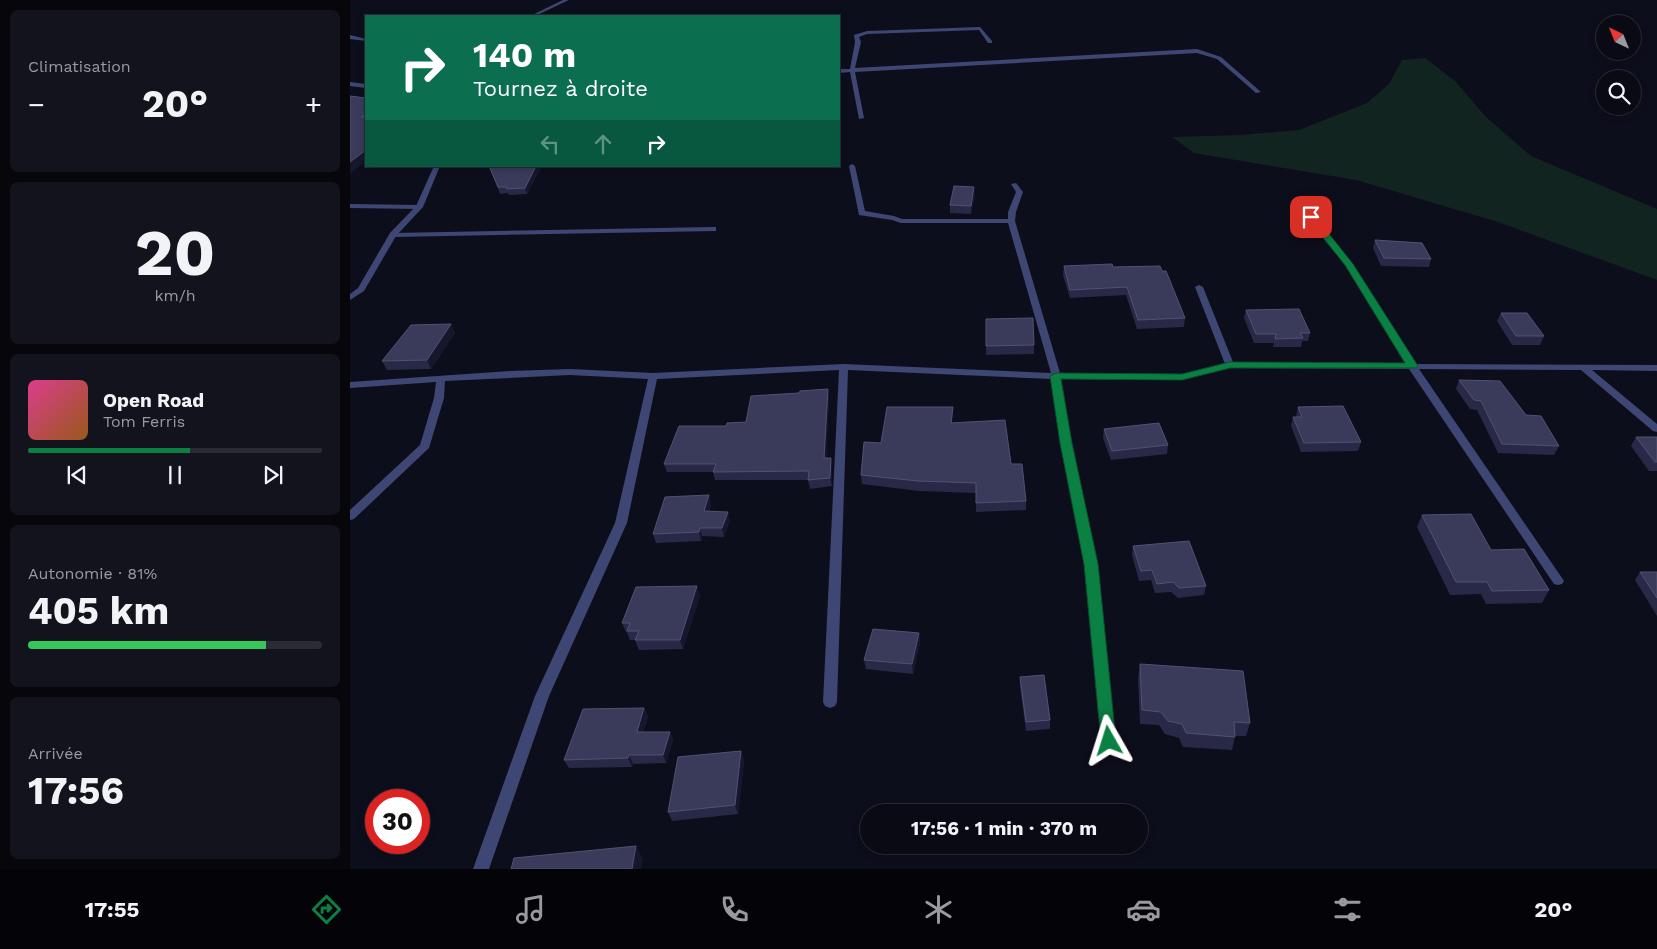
<!DOCTYPE html>
<html lang="fr">
<meta charset="utf-8">
<style>
body{margin:0;font-family:"Work Sans",sans-serif;background:#13131d;color:#f1f3f6;height:100vh;display:flex;flex-direction:column;font-size:19px;white-space:nowrap}
*{box-sizing:border-box;margin:0}
p{font-size:16px;color:#999aa0}
.icon{flex:none;width:28px;height:28px;fill:none;stroke:currentColor;stroke-width:2;stroke-linecap:round;stroke-linejoin:round}
.map{position:relative;flex:1;overflow:hidden}
.drawer{display:flex;flex-direction:column;gap:10px;padding:10px;background:#06060b;width:350px}
.drawer>*{flex:none}
.guide{position:absolute;left:15px;top:15px;width:475px;height:152px;border-radius:0px;box-shadow:0 2px 8px #0003,0 0 0 1px #2a2b34;background:#0b6e4f;color:#fff;overflow:hidden}
.needle{width:32px;rotate:317deg}
.fabs{position:absolute;left:1246px;top:15px;display:grid;gap:10px}
.fabs a{display:grid;place-items:center;width:45px;height:45px;border-radius:50%;background:#0a0a14;box-shadow:0 2px 8px #0003,0 0 0 1px #2a2b34;font-size:25px}
.speed{position:absolute;left:15px;top:789px;display:flex;gap:10px;font-size:25px;font-weight:700;text-align:center}
.speed>*{display:grid;place-content:center;width:65px;height:65px;border-radius:50%;background:#0a0a14;box-shadow:0 2px 8px #0003,0 0 0 1px #2a2b34;line-height:1}
.speed .limit{border:8px solid #d22;background:#fff;color:#111}
.pin{position:absolute;display:grid;place-items:center;width:42px;height:42px;color:#fff;margin:-21px;border-radius:10px;box-shadow:0 2px 8px #0006}
.me{position:absolute;width:55px;margin:-28px;rotate:354deg;stroke-linejoin:round;filter:drop-shadow(0 0 4px #0008)}
.turn{display:flex;align-items:center;gap:18px;height:105px;padding:0 25px;font-size:22px}
.turn .icon{width:65px;height:65px;stroke-width:2.5}
.turn b{display:block;font-size:35px;line-height:42px}
.lanes{display:flex;align-items:center;height:48px;padding:0 25px;background:#0003;justify-content:center;gap:25px;direction:ltr}
.lanes .off{opacity:.35}
.big{font-size:38px;font-weight:700;line-height:1.1}
.drawer .card{flex:1;display:flex;flex-direction:column;justify-content:center;gap:8px;min-width:0;padding:0 18px;border-radius:8px;background:#13131d}
.drawer .dial{align-items:center;gap:0}
.dial b{font-size:65px;line-height:1}
.song{display:flex;align-items:center;gap:15px}
.cover{width:60px;height:60px;border-radius:8px;background:linear-gradient(135deg,hsl(330 70% 55%),hsl(30 70% 35%))}
.played{height:5px;border-radius:2px;background:linear-gradient(90deg,#0b8043 55%,#2a2b34 55%)}
.keys{display:flex;justify-content:space-around;direction:ltr}
.heat{display:flex;justify-content:space-between;align-items:center;font-size:28px;direction:ltr}
.charge{height:8px;border-radius:4px;background:linear-gradient(90deg,#34c759 81%,#2a2b34 0)}
.trip{position:absolute;left:510px;top:804px;width:288px;height:50px;border-radius:25px;background:#0a0a14;box-shadow:0 2px 8px #0003,0 0 0 1px #2a2b34;font-weight:700;line-height:50px;text-align:center}
.tab-bar{display:flex;height:80px;justify-content:space-around;align-items:center;background:#040408;color:#999aa0}
.tab-bar .icon{width:35px;height:35px}
.tab-bar .on{color:#0b8043}
.tab-bar b{font-size:22px;color:#f1f3f6}
main{display:flex;flex:1;min-height:0}
.map>svg:first-child{display:block}
</style>
<main>
<section class="drawer">
<div class="card"><p>Climatisation</p>
<div class="heat"><a>−</a><b class="big">20°</b><a>+</a></div>
</div>
<div class="card dial"><b>20</b><p>km/h</p></div>
<div class="card">
<div class="song"><i class="cover"></i><div><b>Open Road</b><p>Tom Ferris</p></div></div>
<div class="played"></div>
<div class="keys"><svg class="icon" aria-label="previous" viewBox="0 0 24 24"><path d="M18 5L8 12l10 7zM5 5v14"/></svg><svg class="icon" aria-label="pause" viewBox="0 0 24 24"><path d="M8 5v14M16 5v14"/></svg><svg class="icon" aria-label="next" viewBox="0 0 24 24"><path d="M6 5l10 7-10 7zM19 5v14"/></svg></div>
</div>
<div class="card"><p>Autonomie · 81%</p><b class="big">405 km</b><div class="charge"></div></div>
<div class="card"><p>Arrivée</p><b class="big">17:56</b></div>
</section>
<div class="map">
<svg width="1307" height="869" viewBox="0 0 1307 869">
<rect width="100%" height="100%" fill="#0d0e1b"/>
<path fill="#11241f" d="M 1075,58 L 1106,82 L 1136,117 L 1181,156 L 1307,209 L 1307,280 L 1148,222 L 1006,180 L 844,153 L 822,137 L 890,135 L 949,130 L 1017,103 L 1039,84 L 1052,60 Z"/>
<g fill="none" stroke-linecap="round" stroke-linejoin="round">
<path fill="#3e4674" fill-rule="evenodd" d="M 630,27 L 642,41 L 642,43 L 638,43 L 629,30 L 517,34 L 509,37 L 511,42 L 505,68 L 847,49 L 871,57 L 911,92 L 906,93 L 867,59 L 847,53 L 505,72 L 514,118 L 509,119 L 500,72 L 489,73 L 489,69 L 500,69 L 505,42 L 504,35 L 517,31 Z
M 0,35 L 16,39 L 16,41 L 0,39 Z
M 0,82 L 16,84 L 16,88 L 0,86 Z
M 502,164 L 505,166 L 515,211 L 544,216 L 552,219 L 658,219 L 658,212 L 666,192 L 661,184 L 666,183 L 673,192 L 666,212 L 665,221 L 710,373 L 832,374 L 875,364 L 845,287 L 849,285 L 853,287 L 883,362 L 1056,363 L 995,265 L 945,201 L 949,199 L 952,199 L 1001,262 L 1065,364 L 1307,365 L 1307,371 L 1242,370 L 1307,424 L 1307,432 L 1303,431 L 1231,370 L 1069,369 L 1212,578 L 1214,581 L 1212,584 L 1208,585 L 1204,584 L 1059,369 L 880,368 L 832,380 L 711,379 L 721,443 L 747,565 L 766,741 L 764,745 L 759,747 L 754,745 L 752,741 L 735,565 L 711,443 L 702,379 L 498,370 L 487,702 L 485,706 L 480,708 L 475,706 L 473,702 L 489,370 L 307,379 L 277,523 L 199,696 L 139,869 L 123,869 L 185,696 L 265,523 L 298,379 L 220,375 L 95,381 L 94,398 L 79,448 L 4,519 L 0,520 L 0,510 L 70,445 L 84,398 L 86,382 L 0,388 L 0,382 L 160,371 L 220,369 L 303,373 L 494,364 L 701,373 L 658,223 L 551,223 L 542,220 L 509,215 L 499,166 Z
M 0,204 L 69,205 L 73,207 L 69,209 L 0,208 Z
M 363,227 L 366,227 L 366,231 L 43,237 L 39,235 L 43,233 Z"/>
<path fill="#3e4674" fill-rule="evenodd" d="M 213,0 L 219,0 L 185,16 L 180,16 Z
M 84,166 L 90,166 L 73,207 L 46,236 L 14,291 L 0,300 L 0,294 L 8,288 L 40,233 L 66,206 Z"/>
</g>
<path fill="#282946" d="M 139,166 L 192,166 L 177,194 L 159,195 L 158,193 L 150,194 Z
M 625,194 L 621,214 L 600,213 L 600,205 Z
M 1025,240 L 1081,259 L 1079,267 L 1031,266 L 1023,248 Z
M 714,266 L 763,267 L 812,271 L 835,318 L 834,327 L 787,329 L 776,295 L 720,298 L 713,275 Z
M 896,310 L 960,333 L 958,341 L 952,341 L 951,347 L 923,347 L 924,343 L 904,343 L 894,318 Z
M 1151,313 L 1194,336 L 1190,345 L 1162,345 L 1147,321 Z
M 636,319 L 684,345 L 684,354 L 636,355 Z
M 101,324 L 105,333 L 81,369 L 37,370 L 32,361 Z
M 1109,380 L 1176,415 L 1209,446 L 1204,455 L 1148,453 L 1127,410 L 1120,409 L 1106,389 Z
M 479,397 L 476,458 L 482,466 L 482,486 L 460,489 L 458,480 L 365,480 L 363,472 L 317,472 L 314,464 L 376,426 L 396,422 Z
M 603,407 L 602,423 L 661,464 L 676,501 L 676,510 L 626,512 L 626,493 L 569,491 L 512,484 L 511,475 L 531,443 Z
M 948,407 L 1011,442 L 1008,451 L 951,452 L 941,426 L 943,417 L 946,417 Z
M 754,429 L 818,445 L 817,454 L 761,460 L 753,438 Z
M 1286,437 L 1307,437 L 1307,471 L 1299,471 L 1281,446 Z
M 359,495 L 361,504 L 359,512 L 380,521 L 374,537 L 352,536 L 351,541 L 306,543 L 303,534 Z
M 1072,515 L 1141,550 L 1199,590 L 1192,603 L 1136,604 L 1131,594 L 1100,595 L 1067,527 Z
M 783,546 L 856,586 L 854,595 L 828,598 L 821,592 L 805,593 L 801,580 L 789,581 L 782,555 Z
M 1290,572 L 1307,572 L 1307,616 L 1285,580 Z
M 350,596 L 333,649 L 289,650 L 285,640 L 280,640 L 277,632 L 276,632 L 272,623 Z
M 569,633 L 570,643 L 563,674 L 516,669 L 514,660 Z
M 790,664 L 900,723 L 896,736 L 885,736 L 882,750 L 833,747 L 829,738 L 815,734 L 809,725 L 790,724 L 788,678 Z
M 670,677 L 700,720 L 700,729 L 676,731 L 670,686 Z
M 294,708 L 298,717 L 293,732 L 320,732 L 323,740 L 316,763 L 283,764 L 282,767 L 219,768 L 214,760 Z
M 391,751 L 394,761 L 388,814 L 322,821 L 318,812 Z"/>
<path fill="#16162d" d="M 16,150 L 16,161 L 0,174 L 0,162 Z
M 186,166 L 192,166 L 177,194 L 175,188 Z
M 624,187 L 625,194 L 621,214 L 621,206 Z
M 101,324 L 105,333 L 81,369 L 77,360 Z
M 478,389 L 479,397 L 476,467 L 474,458 Z
M 481,458 L 482,466 L 482,486 L 480,478 Z
M 359,495 L 361,504 L 357,520 L 354,511 Z
M 378,512 L 380,521 L 374,537 L 372,528 Z
M 350,528 L 352,536 L 351,541 L 349,532 Z
M 347,586 L 350,596 L 333,649 L 330,640 Z
M 569,633 L 570,643 L 563,674 L 562,664 Z
M 294,708 L 298,717 L 290,741 L 287,732 Z
M 320,732 L 323,740 L 316,763 L 313,755 Z
M 391,751 L 394,761 L 388,814 L 385,805 Z
M 279,755 L 283,764 L 282,767 L 278,758 Z
M 286,846 L 293,859 L 291,869 L 282,869 Z"/>
<path fill="#3a3b5a" stroke="#515273" d="M 0,96 L 16,98 L 16,114 L 11,117 L 16,116 L 16,150 L 0,162 Z
M 139,166 L 186,166 L 175,188 L 157,189 L 156,187 L 148,187 Z
M 604,186 L 624,187 L 621,206 L 600,205 Z
M 1025,240 L 1072,243 L 1081,259 L 1034,258 Z
M 762,264 L 763,267 L 810,266 L 812,271 L 816,271 L 835,318 L 788,320 L 777,287 L 720,290 L 714,266 Z
M 949,309 L 960,333 L 950,333 L 953,338 L 925,339 L 926,334 L 906,334 L 896,310 Z
M 1151,313 L 1177,313 L 1194,336 L 1166,336 Z
M 683,318 L 684,345 L 636,346 L 636,319 Z
M 101,324 L 77,360 L 32,361 L 61,325 Z
M 1109,380 L 1150,381 L 1176,415 L 1191,416 L 1209,446 L 1152,444 L 1131,401 L 1124,400 Z
M 478,389 L 474,458 L 481,458 L 480,478 L 458,480 L 459,471 L 363,472 L 366,464 L 314,464 L 329,426 L 376,426 L 377,423 L 396,422 L 401,396 L 449,393 L 450,391 Z
M 993,406 L 1011,442 L 954,443 L 943,417 L 952,417 L 948,407 Z
M 537,407 L 603,407 L 601,423 L 655,420 L 661,464 L 672,464 L 676,501 L 626,503 L 626,483 L 568,481 L 511,475 L 514,442 L 531,443 Z
M 809,423 L 818,445 L 762,451 L 754,429 Z
M 1286,437 L 1307,437 L 1307,462 L 1305,462 Z
M 359,495 L 354,511 L 378,512 L 372,528 L 350,528 L 349,532 L 303,534 L 315,497 Z
M 1121,514 L 1141,550 L 1174,549 L 1199,590 L 1142,591 L 1137,582 L 1106,582 L 1072,515 Z
M 839,541 L 856,586 L 829,588 L 823,582 L 807,584 L 802,570 L 791,571 L 783,546 Z
M 1290,572 L 1307,572 L 1307,598 Z
M 347,586 L 330,640 L 285,640 L 289,631 L 277,631 L 280,623 L 272,623 L 286,587 Z
M 523,629 L 569,633 L 562,664 L 514,660 Z
M 790,664 L 893,671 L 900,723 L 884,722 L 885,737 L 836,733 L 832,724 L 818,721 L 811,712 L 792,710 Z
M 694,675 L 700,720 L 676,722 L 670,677 Z
M 294,708 L 287,732 L 320,732 L 313,755 L 279,755 L 278,758 L 214,760 L 233,709 Z
M 391,751 L 385,805 L 318,812 L 328,757 Z
M 286,846 L 282,869 L 161,869 L 164,858 Z"/>
<path fill="#0b8043" stroke="#07532c" d="M 958,215 L 964,215 L 1003,264 L 1068,366 L 1066,368 L 880,368 L 832,380 L 711,379 L 722,443 L 748,564 L 766,741 L 764,746 L 759,748 L 753,746 L 751,741 L 734,564 L 710,443 L 700,376 L 706,373 L 832,374 L 880,362 L 1055,363 L 995,265 L 958,219 Z"/>
</svg>
<div class="fabs">
<a><svg class="needle" viewBox="-14 -14 28 28"><path d="M0-13l5 13h-10z" fill="#e53935"/><path d="M0 13l5-13h-10z" fill="#999aa0"/></svg></a>
<a><svg class="icon" aria-label="search" viewBox="0 0 24 24"><circle cx="10" cy="10" r="6"/><path d="M15 15l6 6"/></svg></a>
</div>
<div class="speed"><div class="limit">30</div></div>
<div class="pin" style="left:961px;top:217px;background:#d93025"><svg class="icon" aria-label="arrive" viewBox="0 0 24 24"><path d="M6 21V4h12l-3 4 3 4H6"/></svg></div>
<svg class="me" style="left:759px;top:741px" viewBox="-20 -20 40 40"><path d="M0-17L14 15 0 8-14 15z" fill="#0b8043" stroke="#fff" stroke-width="4"/></svg>
<div class="trip">17:56 · 1 min · 370 m</div>
<div class="guide">
<div class="turn"><svg class="icon" aria-label="right" viewBox="0 0 24 24"><path d="M7 20v-9h11M14 6l5 5-5 5"/></svg><div><b>140 m</b>Tournez à droite</div></div>
<div class="lanes"><svg class="icon off" aria-label="left" viewBox="0 0 24 24"><path d="M17 20v-9H6M10 6l-5 5 5 5"/></svg><svg class="icon off" aria-label="ahead" viewBox="0 0 24 24"><path d="M12 20V5M6 11l6-6 6 6"/></svg><svg class="icon" aria-label="right" viewBox="0 0 24 24"><path d="M7 20v-9h11M14 6l5 5-5 5"/></svg></div>
</div>
</div>
</main>
<nav class="tab-bar">
<b>17:55</b>
<svg class="icon on" aria-label="directions" viewBox="0 0 24 24"><path d="M12 3l9 9-9 9-9-9zM9 14v-3h6M13 9l2 2-2 2"/></svg>
<svg class="icon" aria-label="music" viewBox="0 0 24 24"><path d="M9 18V5l10-2v13"/><circle cx="6" cy="18" r="3"/><circle cx="16" cy="16" r="3"/></svg>
<svg class="icon" aria-label="phone" viewBox="0 0 24 24"><path d="M5 4h4l2 5-3 2q2 4 5 5l2-3 5 2v4C11 20 4 13 5 4z"/></svg>
<svg class="icon" aria-label="climate" viewBox="0 0 24 24"><path d="M12 3v18M4 7l16 10M4 17L20 7"/></svg>
<svg class="icon" aria-label="car" viewBox="0 0 24 24"><path d="M5 17H2v-5l4-1 3-4h7l3 4 3 1v5h-3M9 17h6M6 11h13"/><circle cx="7" cy="17" r="2"/><circle cx="17" cy="17" r="2"/></svg>
<svg class="icon" aria-label="filters" viewBox="0 0 24 24"><path d="M4 7h16M4 17h16"/><circle cx="9" cy="7" r="2"/><circle cx="15" cy="17" r="2"/></svg>
<b>20°</b>
</nav>
